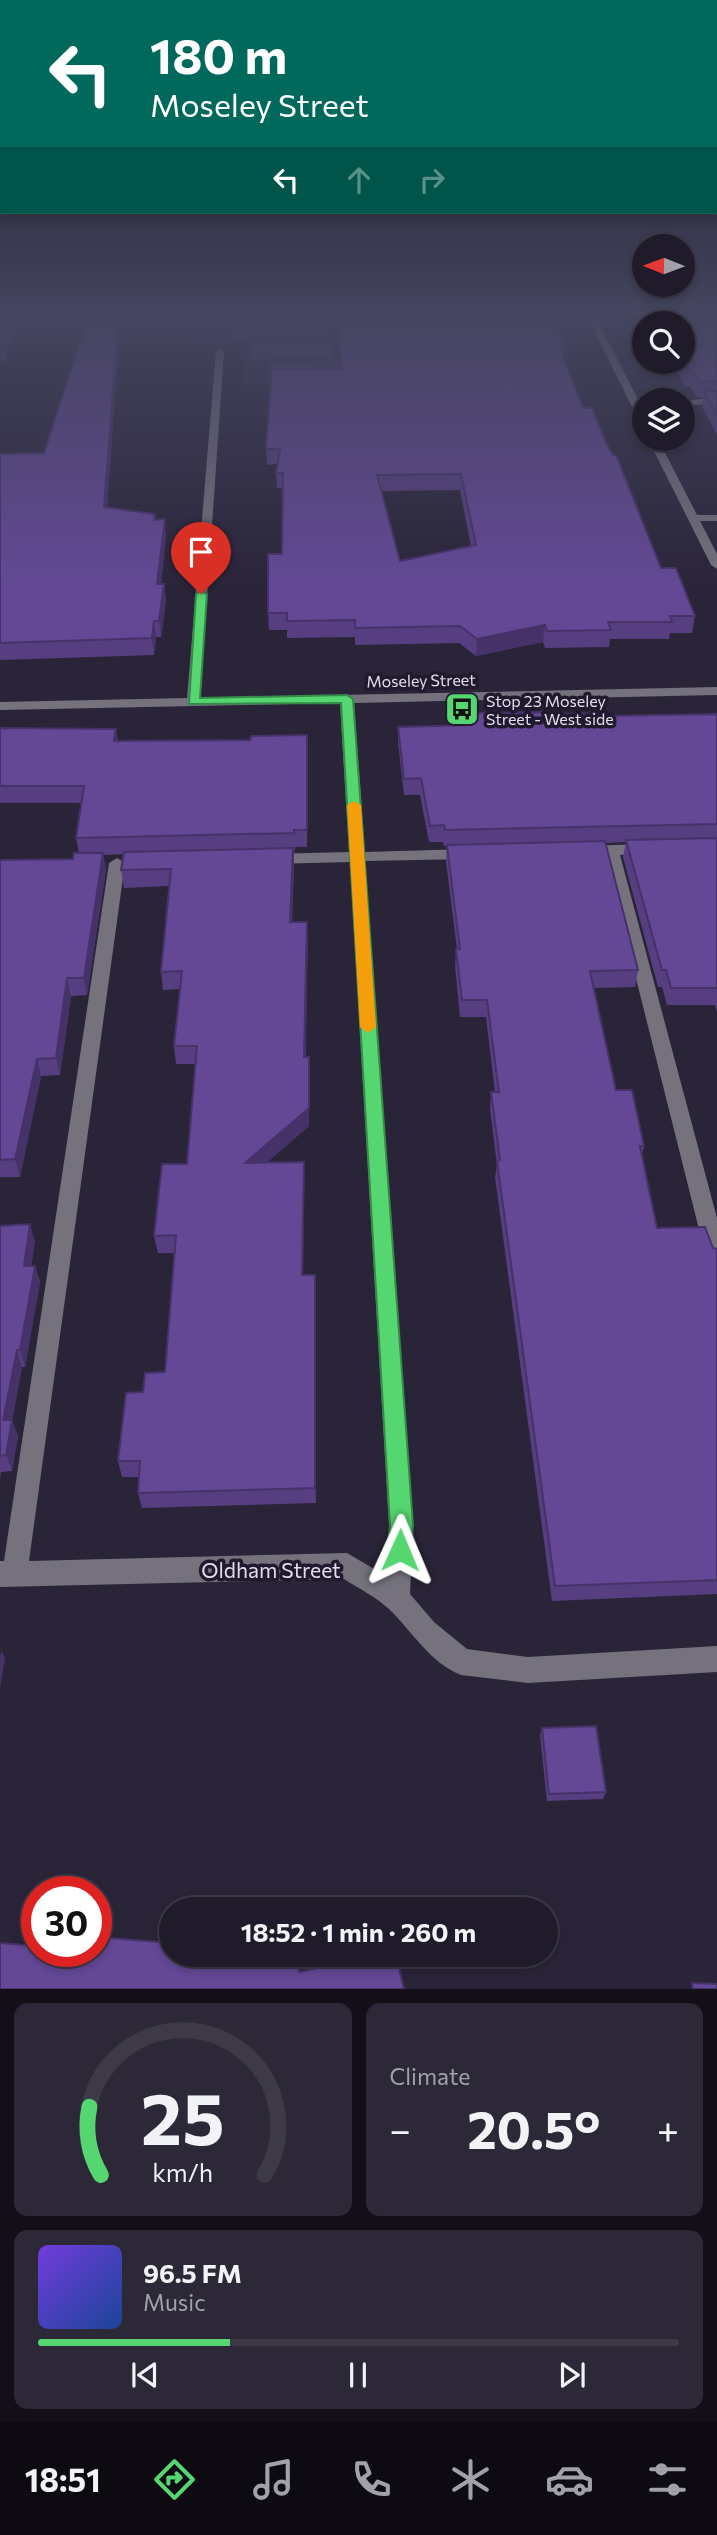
<!DOCTYPE html>
<meta charset="utf-8">
<style>
body{margin:0;font-family:Commissioner,sans-serif;background:#2d2837;color:#f1f3f6;height:100vh;display:flex;flex-direction:column;font-size:26px;white-space:nowrap}
*{box-sizing:border-box;margin:0}
p{font-size:23px;color:#a2a1a9}
.icon{flex:none;width:38px;height:38px;fill:none;stroke:currentColor;stroke-width:2;stroke-linecap:round;stroke-linejoin:round}
.map{position:relative;height:1989px;overflow:hidden}
.details{display:flex;flex-direction:column;gap:14px;padding:14px;background:#120f18;flex:1}
.details>*{flex:none}
.guide{position:absolute;left:0px;top:0px;width:718px;height:214px;box-shadow:0 4px 10px #0003,0 0 0 2px #3d3947;background:#00695c;color:#fff;overflow:hidden}
.needle{width:46px;rotate:271deg}
.fabs{position:absolute;left:632px;top:234px;display:grid;gap:14px}
.fabs a{display:grid;place-items:center;width:63px;height:63px;border-radius:50%;background:#201b2b;box-shadow:0 4px 10px #0003,0 0 0 2px #3d3947;font-size:35px}
.speed{position:absolute;left:21px;top:1876px;display:flex;gap:14px;font-size:35px;font-weight:700;text-align:center}
.speed>*{display:grid;place-content:center;width:91px;height:91px;border-radius:50%;background:#201b2b;box-shadow:0 4px 10px #0003,0 0 0 2px #3d3947;line-height:1}
.speed .limit{border:10px solid #d22;background:#fff;color:#111}
.pin{position:absolute;display:grid;place-items:center;width:60px;height:60px;color:#fff;margin:-72px -30px;border-radius:50% 50% 50% 0;rotate:-45deg;box-shadow:0 0 7px #0007}
.pin .icon{rotate:45deg}
.me{position:absolute;width:77px;margin:-38px;rotate:1deg;stroke-linejoin:round;filter:drop-shadow(0 0 5px #0008)}
.turn{display:flex;align-items:center;gap:24px;height:147px;padding:0 35px;font-size:32px}
.turn .icon{width:91px;height:91px;stroke-width:2.5}
.turn b{display:block;font-size:49px;line-height:60px}
.lanes{display:flex;align-items:center;height:66px;padding:0 35px;background:#0003;justify-content:center;gap:35px;direction:ltr}
.lanes .off{opacity:.35}
.big{font-size:52px;font-weight:700;line-height:1.1}
.details .widget{flex:1;display:flex;flex-direction:column;justify-content:center;gap:10px;min-width:0;padding:0 24px;border-radius:14px;background:#2d2837}
.details .dial{align-items:center;gap:0}
.dial svg{height:182px;overflow:visible;fill:none;stroke:#3d3947;stroke-width:7;stroke-linecap:round;text-anchor:middle}
.dial text{fill:#f1f3f6;stroke:none}
.song{display:flex;align-items:center;gap:21px}
.cover{width:84px;height:84px;border-radius:10px;background:linear-gradient(135deg,hsl(260 70% 55%),hsl(220 70% 35%))}
.played{height:7px;border-radius:4px;background:linear-gradient(90deg,#55d671 30%,#3d3947 30%)}
.keys{display:flex;justify-content:space-around;direction:ltr}
.heat{display:flex;justify-content:space-between;align-items:center;font-size:38px;direction:ltr}
.details .tiles{flex:1;display:grid;gap:14px;grid-template-columns:1fr 1fr}
.widget:last-child{grid-column:span 2}
.trip{position:absolute;left:159px;top:1897px;width:399px;height:70px;border-radius:35px;background:#201b2b;box-shadow:0 4px 10px #0003,0 0 0 2px #3d3947;font-weight:700;line-height:70px;text-align:center}
.tabs{display:flex;height:112px;justify-content:space-around;align-items:center;background:#0d0b11;color:#a2a1a9}
.tabs .icon{width:49px;height:49px}
.tabs .selected{color:#55d671}
.tabs b{font-size:32px;color:#f1f3f6}
.map>svg:first-child{display:block}
</style>
<div class="map">
<svg width="717" height="1989" viewBox="0 0 717 1989">
<rect width="100%" height="100%" fill="#2a2439"/>
<path fill="#352c46" d="M 19,314 L 380,314 L 378,383 L 242,385 L 244,342 L 158,343 L 161,324 L 14,326 Z"/>
<path fill="#483768" d="M 28,314 L 210,314 L 210,320 L 26,322 Z
M 325,321 L 326,340 L 229,339 L 232,323 Z
M 329,342 L 333,358 L 253,359 L 253,343 Z
M 359,361 L 360,377 L 268,378 L 268,362 Z"/>
<g fill="none" stroke-linecap="round" stroke-linejoin="round">
<path fill="#75727d" fill-rule="evenodd" d="M 586,314 L 686,314 L 596,318 L 644,411 L 644,424 L 639,421 Z
M 220,349 L 224,352 L 200,698 L 717,687 L 717,695 L 354,703 L 365,852 L 469,849 L 477,854 L 469,859 L 365,861 L 413,1525 L 410,1594 L 434,1622 L 467,1649 L 528,1657 L 717,1646 L 717,1672 L 528,1683 L 461,1675 C 430,1663 412,1631 389,1609 C 376,1597 358,1588 344,1579 L 0,1587 L 0,1561 L 4,1561 L 109,863 L 117,858 L 125,863 L 29,1561 L 347,1553 L 386,1576 L 389,1525 L 350,862 L 269,864 L 261,859 L 269,854 L 349,852 L 340,703 L 0,710 L 0,702 L 187,698 L 216,352 Z
M 717,398 L 717,404 L 682,405 L 682,401 L 678,401 Z
M 648,439 L 658,439 L 697,515 L 717,515 L 717,521 L 700,521 L 717,554 L 717,569 L 711,565 Z
M 647,844 L 652,846 L 655,849 L 652,852 L 620,855 L 717,1218 L 717,1266 L 710,1263 L 706,1257 L 605,855 L 584,856 L 576,851 L 584,846 Z"/>
</g>
<path fill="#563e81" fill-rule="evenodd" d="M 338,314 L 553,314 L 564,343 L 563,355 L 583,408 L 607,445 L 661,568 L 695,616 L 692,633 L 670,633 L 669,639 L 610,639 L 609,647 L 545,648 L 543,642 L 476,656 L 459,643 L 355,645 L 355,637 L 287,638 L 287,630 L 269,630 L 268,613 L 282,554 L 283,488 L 277,488 L 276,473 L 277,464 L 267,465 L 266,449 L 341,369 ZM 460,490 L 471,546 L 400,561 L 381,491 Z
M 638,314 L 717,314 L 717,435 L 702,407 L 703,397 L 696,397 L 690,386 L 685,386 L 672,362 L 682,362 L 682,324 L 644,324 L 644,327 L 637,319 Z
M 118,324 L 119,337 L 107,507 L 155,514 L 156,520 L 166,535 L 161,584 L 164,584 L 166,600 L 161,637 L 156,637 L 154,655 L 0,660 L 0,454 L 44,453 Z
M 470,713 L 604,716 L 717,714 L 717,1012 L 715,1005 L 667,1005 L 662,987 L 658,987 L 623,857 L 626,842 L 605,843 L 638,970 L 635,987 L 594,988 L 616,1090 L 644,1146 L 642,1156 L 657,1228 L 717,1249 L 717,1594 L 552,1601 L 495,1177 L 497,1165 L 490,1109 L 491,1092 L 495,1092 L 486,1017 L 460,1017 L 455,966 L 456,949 L 457,949 L 446,862 L 447,846 L 444,846 L 443,842 L 429,842 L 420,795 L 404,795 L 398,743 L 398,727 L 469,725 Z
M 0,728 L 118,741 L 308,752 L 307,847 L 295,847 L 295,850 L 294,850 L 294,865 L 292,922 L 307,922 L 306,1057 L 309,1057 L 309,1126 L 267,1162 L 304,1180 L 303,1275 L 316,1292 L 316,1503 L 142,1508 L 138,1493 L 139,1477 L 122,1477 L 118,1461 L 143,1392 L 165,1372 L 174,1253 L 158,1253 L 154,1236 L 187,1164 L 196,1064 L 176,1064 L 174,1046 L 180,989 L 163,990 L 161,972 L 169,886 L 124,888 L 121,870 L 123,854 L 103,855 L 106,870 L 87,995 L 71,996 L 60,1075 L 41,1076 L 20,1177 L 0,1177 L 0,860 L 73,859 L 79,853 L 76,838 L 81,803 L 0,803 Z
M 0,1226 L 35,1241 L 31,1266 L 35,1266 L 40,1282 L 25,1367 L 22,1367 L 12,1421 L 18,1436 L 12,1471 L 1,1472 L 0,1480 Z
M 542,1728 L 606,1792 L 603,1799 L 547,1801 L 540,1735 Z"/>
<path fill="#463269" d="M 7,314 L 15,314 L 6,334 L 4,322 Z
M 14,321 L 16,334 L 1,367 L 0,351 Z
M 118,324 L 119,337 L 106,522 L 104,507 Z
M 165,519 L 166,535 L 159,600 L 157,584 Z
M 164,584 L 166,600 L 161,637 L 159,621 Z
M 154,621 L 156,637 L 154,655 L 152,638 Z
M 545,625 L 543,642 L 476,656 L 477,639 Z
M 116,729 L 119,745 L 114,741 Z
M 293,848 L 294,865 L 291,940 L 290,922 Z
M 103,853 L 106,870 L 87,995 L 84,978 Z
M 307,922 L 308,939 L 305,1075 L 304,1057 Z
M 67,978 L 71,996 L 60,1075 L 56,1058 Z
M 309,1057 L 309,1126 L 247,1180 L 245,1163 Z
M 37,1059 L 41,1076 L 20,1177 L 15,1159 Z
M 304,1162 L 304,1180 L 303,1292 L 302,1275 Z
M 30,1224 L 35,1241 L 29,1283 L 24,1266 Z
M 35,1266 L 40,1282 L 25,1367 L 20,1350 Z
M 315,1275 L 316,1292 L 316,1503 L 315,1488 Z
M 17,1350 L 22,1367 L 12,1421 L 18,1436 L 12,1471 L 6,1455 L 3,1420 Z
M 1,1651 L 5,1658 L 0,1689 L 0,1658 Z"/>
<path fill="#644896" stroke="#463269" stroke-width="2" fill-rule="evenodd" d="M 0,314 L 7,314 L 4,322 L 14,321 L 0,351 Z
M 338,314 L 553,314 L 564,343 L 558,343 L 583,408 L 592,408 L 607,445 L 613,455 L 616,455 L 661,568 L 676,568 L 695,616 L 670,616 L 672,622 L 608,622 L 611,630 L 547,631 L 545,625 L 477,639 L 460,626 L 355,628 L 355,620 L 287,621 L 287,613 L 268,613 L 268,554 L 282,554 L 283,473 L 276,473 L 280,449 L 266,449 L 272,369 L 342,369 ZM 461,474 L 476,545 L 400,561 L 377,475 Z
M 647,314 L 717,314 L 717,381 L 699,382 L 693,371 L 688,371 L 682,361 L 682,324 L 655,324 Z
M 86,324 L 118,324 L 104,507 L 155,514 L 154,520 L 165,519 L 157,584 L 164,584 L 159,621 L 154,621 L 152,638 L 0,643 L 0,454 L 44,453 Z
M 717,391 L 717,415 L 704,392 Z
M 545,712 L 545,714 L 603,713 L 604,716 L 717,714 L 717,824 L 445,830 L 444,825 L 430,826 L 421,778 L 404,779 L 398,727 L 472,725 L 470,713 Z
M 0,728 L 116,729 L 114,741 L 250,740 L 251,736 L 307,735 L 307,830 L 294,830 L 294,833 L 76,838 L 84,786 L 0,786 Z
M 717,838 L 717,988 L 671,988 L 666,970 L 662,970 L 626,840 Z
M 605,841 L 638,970 L 590,971 L 616,1090 L 632,1090 L 644,1146 L 640,1146 L 657,1228 L 705,1227 L 713,1248 L 717,1249 L 717,1580 L 555,1586 L 497,1161 L 500,1160 L 491,1092 L 499,1092 L 487,1000 L 462,1000 L 456,949 L 460,949 L 447,845 Z
M 293,848 L 290,922 L 307,922 L 304,1057 L 309,1057 L 309,1108 L 245,1163 L 304,1162 L 302,1275 L 315,1275 L 315,1488 L 138,1493 L 140,1461 L 118,1461 L 126,1393 L 143,1392 L 145,1373 L 165,1372 L 176,1235 L 154,1236 L 162,1164 L 187,1164 L 197,1046 L 174,1046 L 182,971 L 161,972 L 171,869 L 121,870 L 124,852 Z
M 74,853 L 103,853 L 84,978 L 67,978 L 56,1058 L 37,1059 L 15,1159 L 0,1160 L 0,860 L 73,859 Z
M 30,1224 L 24,1266 L 35,1266 L 20,1350 L 17,1350 L 3,1420 L 12,1420 L 6,1455 L 0,1456 L 0,1226 Z
M 596,1726 L 606,1792 L 549,1794 L 542,1728 Z
M 96,1937 L 172,1943 L 172,1955 L 297,1955 L 299,1972 L 379,1955 L 396,1955 L 404,1989 L 0,1989 L 0,1943 L 37,1946 L 37,1951 L 96,1951 Z
M 692,1983 L 717,1984 L 717,1989 L 693,1989 Z"/>
<linearGradient id="sky" x2="0" y2="1"><stop stop-color="#17141f"/><stop offset="0.53" stop-color="#44455f"/><stop offset="1" stop-color="#44455f" stop-opacity="0"/></linearGradient>
<rect width="717" height="593" fill="url(#sky)"/>
<path fill="#55d671" stroke="#378b49" stroke-width="2" d="M 201,591 L 207,594 L 200,698 L 347,695 L 353,699 L 413,1525 L 411,1550 L 408,1558 L 400,1561 L 392,1558 L 389,1550 L 390,1525 L 341,703 L 189,704 L 196,594 Z"/>
<path fill="#f59e0b" d="M 354,801 L 361,805 L 376,1027 L 368,1033 L 360,1027 L 347,805 Z"/>
<defs>
<g id="bus-square" transform="scale(1.75)"><rect x="-9" y="-9" width="18" height="18" rx="4" fill="#55d671" stroke="#211a2f"/><path d="M-5-6H5V4H4V6H2V4H-2V6H-4V4H-5ZM-3.5-4V0h7V-4ZM-3.5 1.2v1.5H-2V1.2ZM2 1.2v1.5H3.5V1.2Z" fill="#111"/></g>
</defs>
<g fill-rule="evenodd">
<use href="#bus-square" x="462" y="709"/>
</g>
<g text-anchor="middle" dominant-baseline="central" stroke-width="7" stroke-linejoin="round" paint-order="stroke">
<g font-size="16" fill="#e1ddec" stroke="#211a2f">
<text transform="translate(421 680) rotate(-1)">Moseley Street</text>
</g>
<g font-size="16" fill="#e1ddec" stroke="#211a2f" text-anchor="start">
<text x="486" y="700">Stop 23 Moseley<tspan x="486" dy="18">Street - West side</tspan></text>
</g>
<g font-size="21" fill="#e1ddec" stroke="#211a2f">
<text x="271" y="1569">Oldham Street</text>
</g>
</g>
</svg>
<div class="fabs">
<a><svg class="needle" viewBox="-14 -14 28 28"><path d="M0-13l5 13h-10z" fill="#e53935"/><path d="M0 13l5-13h-10z" fill="#a2a1a9"/></svg></a>
<a><svg class="icon" aria-label="search" viewBox="0 0 24 24"><circle cx="10" cy="10" r="6"/><path d="M15 15l6 6"/></svg></a>
<a><svg class="icon" aria-label="layers" viewBox="0 0 24 24"><path d="M12 4l9 5-9 5-9-5zM3 14l9 5 9-5"/></svg></a>
</div>
<div class="speed"><div class="limit">30</div></div>
<div class="pin" style="left:201px;top:594px;background:#d93025"><svg class="icon" aria-label="arrive" viewBox="0 0 24 24"><path d="M6 21V4h12l-3 4 3 4H6"/></svg></div>
<svg class="me" style="left:400px;top:1550px" viewBox="-20 -20 40 40"><path d="M0-17L14 15 0 8-14 15z" fill="#55d671" stroke="#fff" stroke-width="4"/></svg>
<div class="trip">18:52 · 1 min · 260 m</div>
<div class="guide">
<div class="turn"><svg class="icon" aria-label="left" viewBox="0 0 24 24"><path d="M17 20v-9H6M10 6l-5 5 5 5"/></svg><div><b>180 m</b>Moseley Street</div></div>
<div class="lanes"><svg class="icon" aria-label="left" viewBox="0 0 24 24"><path d="M17 20v-9H6M10 6l-5 5 5 5"/></svg><svg class="icon off" aria-label="ahead" viewBox="0 0 24 24"><path d="M12 20V5M6 11l6-6 6 6"/></svg><svg class="icon off" aria-label="right" viewBox="0 0 24 24"><path d="M7 20v-9h11M14 6l5 5-5 5"/></svg></div>
</div>
</div>
<section class="details">
<div class="tiles">
<div class="widget dial"><svg viewBox="0 0 100 80">
<path d="M14 69A42 42 0 1 1 86 69"/>
<path d="M14 69A42 42 0 0 1 9 39" stroke="#55d671"/>
<text x="50" y="56" font-size="32" font-weight="700">25</text>
<text x="50" y="72" font-size="11">km/h</text>
</svg></div>
<div class="widget"><p>Climate</p>
<div class="heat"><a>−</a><b class="big">20.5°</b><a>+</a></div>
</div>
<div class="widget">
<div class="song"><i class="cover"></i><div><b>96.5 FM</b><p>Music</p></div></div>
<div class="played"></div>
<div class="keys"><svg class="icon" aria-label="previous" viewBox="0 0 24 24"><path d="M18 5L8 12l10 7zM5 5v14"/></svg><svg class="icon" aria-label="pause" viewBox="0 0 24 24"><path d="M8 5v14M16 5v14"/></svg><svg class="icon" aria-label="next" viewBox="0 0 24 24"><path d="M6 5l10 7-10 7zM19 5v14"/></svg></div>
</div>
</div>
</section>
<nav class="tabs">
<b>18:51</b>
<svg class="icon selected" aria-label="directions" viewBox="0 0 24 24"><path d="M12 3l9 9-9 9-9-9zM9 14v-3h6M13 9l2 2-2 2"/></svg>
<svg class="icon" aria-label="music" viewBox="0 0 24 24"><path d="M9 18V5l10-2v13"/><circle cx="6" cy="18" r="3"/><circle cx="16" cy="16" r="3"/></svg>
<svg class="icon" aria-label="phone" viewBox="0 0 24 24"><path d="M5 4h4l2 5-3 2q2 4 5 5l2-3 5 2v4C11 20 4 13 5 4z"/></svg>
<svg class="icon" aria-label="climate" viewBox="0 0 24 24"><path d="M12 3v18M4 7l16 10M4 17L20 7"/></svg>
<svg class="icon" aria-label="car" viewBox="0 0 24 24"><path d="M5 17H2v-5l4-1 3-4h7l3 4 3 1v5h-3M9 17h6M6 11h13"/><circle cx="7" cy="17" r="2"/><circle cx="17" cy="17" r="2"/></svg>
<svg class="icon" aria-label="filters" viewBox="0 0 24 24"><path d="M4 7h16M4 17h16"/><circle cx="9" cy="7" r="2"/><circle cx="15" cy="17" r="2"/></svg>
</nav>
